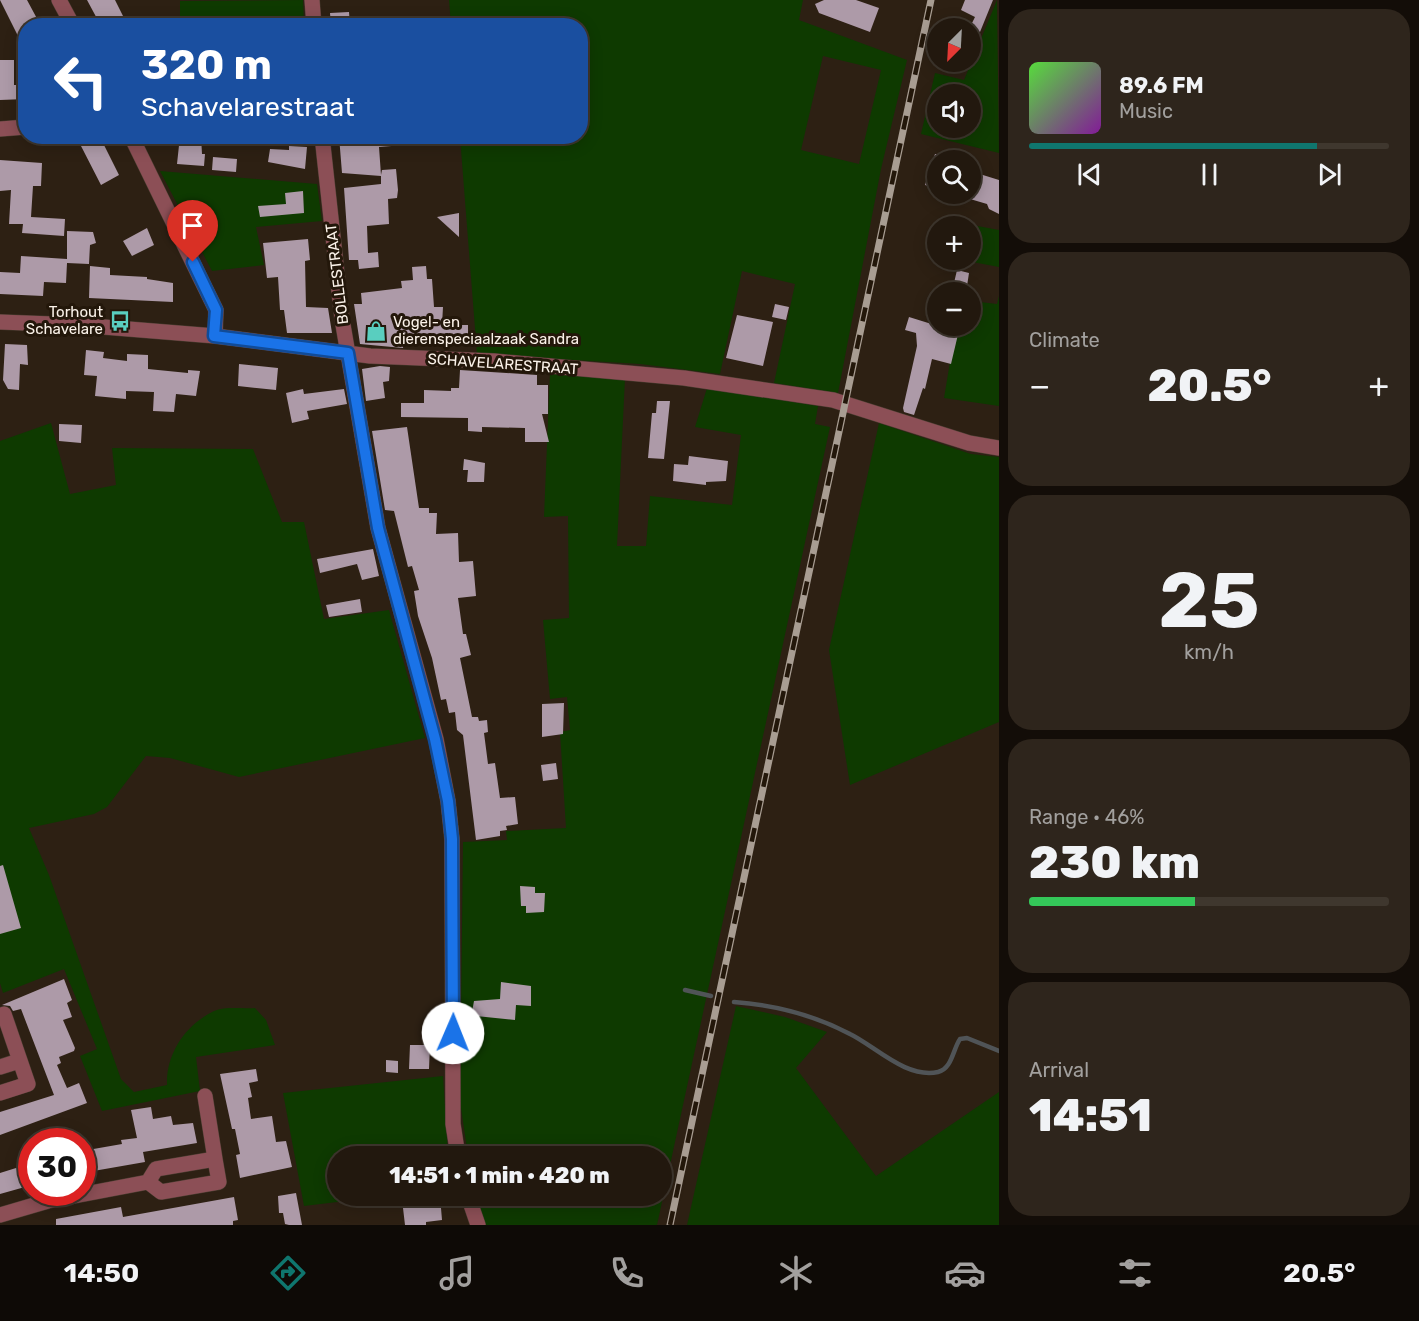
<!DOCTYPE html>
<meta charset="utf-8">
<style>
body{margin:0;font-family:Rubik,sans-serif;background:#2e251c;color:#f1f3f6;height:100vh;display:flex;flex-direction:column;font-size:22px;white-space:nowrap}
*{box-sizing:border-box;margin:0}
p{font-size:20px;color:#a2a09e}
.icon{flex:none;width:33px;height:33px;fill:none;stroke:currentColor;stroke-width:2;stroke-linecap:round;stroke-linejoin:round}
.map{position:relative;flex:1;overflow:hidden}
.details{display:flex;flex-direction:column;gap:9px;padding:9px;background:#130d08;width:420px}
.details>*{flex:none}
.top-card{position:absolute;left:18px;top:18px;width:570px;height:126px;border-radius:24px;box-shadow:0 3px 15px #0003,0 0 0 2px #3f372e;background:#1a4fa0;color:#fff;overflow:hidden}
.needle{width:39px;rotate:204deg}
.buttons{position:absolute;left:927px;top:18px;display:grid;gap:12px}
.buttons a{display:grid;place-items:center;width:54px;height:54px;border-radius:50%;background:#22180e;box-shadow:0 3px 15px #0003,0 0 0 2px #3f372e;font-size:30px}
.speed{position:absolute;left:18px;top:1128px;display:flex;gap:12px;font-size:30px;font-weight:700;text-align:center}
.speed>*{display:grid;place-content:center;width:78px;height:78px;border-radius:50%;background:#22180e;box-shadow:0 3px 15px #0003,0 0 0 2px #3f372e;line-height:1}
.speed .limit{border:9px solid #d22;background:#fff;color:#111}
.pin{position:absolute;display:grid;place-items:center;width:51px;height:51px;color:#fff;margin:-62px -26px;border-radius:50% 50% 50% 0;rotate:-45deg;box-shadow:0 0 6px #0007}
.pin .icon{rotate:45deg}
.me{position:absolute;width:66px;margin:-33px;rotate:1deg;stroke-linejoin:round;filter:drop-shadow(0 0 4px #0008)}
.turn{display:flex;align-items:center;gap:21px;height:126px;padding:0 24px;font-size:27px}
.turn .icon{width:78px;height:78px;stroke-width:2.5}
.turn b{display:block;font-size:42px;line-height:51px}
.big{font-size:45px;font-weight:800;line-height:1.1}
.details .tile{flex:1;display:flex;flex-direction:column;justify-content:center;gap:9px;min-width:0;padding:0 21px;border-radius:24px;background:#2e251c}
.details .dial{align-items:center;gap:0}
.dial b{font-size:78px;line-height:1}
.song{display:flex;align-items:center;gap:18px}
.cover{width:72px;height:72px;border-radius:9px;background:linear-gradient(135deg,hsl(110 70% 55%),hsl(290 70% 35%))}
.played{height:6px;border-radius:3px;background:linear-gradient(90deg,#0f766e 80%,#3f372e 80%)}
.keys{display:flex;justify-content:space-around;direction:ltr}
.heat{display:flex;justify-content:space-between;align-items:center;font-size:33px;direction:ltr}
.charge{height:9px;border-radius:4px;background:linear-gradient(90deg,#34c759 46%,#3f372e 0)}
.trip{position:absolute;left:327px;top:1146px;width:345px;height:60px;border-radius:30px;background:#22180e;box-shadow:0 3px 15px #0003,0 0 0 2px #3f372e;font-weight:800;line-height:60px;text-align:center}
.menu{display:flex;height:96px;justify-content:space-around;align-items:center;background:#0e0a06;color:#a2a09e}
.menu .icon{width:42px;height:42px}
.menu .on{color:#0f766e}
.menu b{font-size:27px;color:#f1f3f6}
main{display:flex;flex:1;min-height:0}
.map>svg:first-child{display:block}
</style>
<main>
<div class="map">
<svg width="999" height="1225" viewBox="0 0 999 1225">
<rect width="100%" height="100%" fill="#2d2013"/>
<path fill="#0e3a00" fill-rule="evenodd" d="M 303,0 L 304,25 L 180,25 L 180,1 Z
M 449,0 L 803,0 L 799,20 L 907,60 L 881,169 L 838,393 L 774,383 L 795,284 L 742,271 L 720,374 L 640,364 L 477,354 L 460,137 L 580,136 L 580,26 L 451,25 ZM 823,56 L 881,70 L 859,164 L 801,150 Z
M 997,0 L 999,153 L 921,134 L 935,73 L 964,80 ZM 938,94 L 970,94 L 970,128 L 938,128 Z
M 160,171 L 317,184 L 322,221 L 256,227 L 264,265 L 212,271 Z
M 961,223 L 999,230 L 999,267 L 962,260 L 970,260 L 970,226 L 960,226 Z
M 999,296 L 999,406 L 944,398 L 956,326 L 970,326 L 971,301 L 997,304 Z
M 550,372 L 625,378 L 617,546 L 646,546 L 650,496 L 732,505 L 741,435 L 695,427 L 707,388 L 818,406 L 815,424 L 830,427 L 657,1225 L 484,1225 L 477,1196 L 662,1196 L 662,1156 L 468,1156 L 460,1101 L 463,842 L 507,840 L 506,831 L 566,828 L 560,732 L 570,730 L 567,697 L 550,699 L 543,620 L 569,618 L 568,516 L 544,517 Z
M 51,423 L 70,494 L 116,485 L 112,448 L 253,449 L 282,522 L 304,522 L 324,619 L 389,610 L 425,738 L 239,777 L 170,758 L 146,756 L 107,807 L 94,814 L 29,828 L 49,875 L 121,1079 L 134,1092 L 167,1085 C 166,1054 185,1025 214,1011 C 225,1006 244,1009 255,1008 L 266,1020 L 275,1045 L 196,1057 L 200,1091 L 102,1111 L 80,1056 L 97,1049 L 64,969 L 3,993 L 0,983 L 0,441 Z
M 879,423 L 971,454 L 999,457 L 999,722 L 850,785 L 829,650 Z
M 736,1006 L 785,1017 L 827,1032 L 796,1068 L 876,1176 L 999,1092 L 999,1225 L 687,1225 Z
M 443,1076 L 448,1156 L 338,1156 L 338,1196 L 387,1196 L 304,1206 L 283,1093 Z"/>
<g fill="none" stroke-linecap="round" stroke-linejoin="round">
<path stroke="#505457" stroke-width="4.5" d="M 685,990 L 711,996
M 734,1002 C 774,1005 814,1015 850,1034 C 875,1046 906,1079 938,1072 C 952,1069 953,1049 960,1039 L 967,1038 L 999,1051"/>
</g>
<path fill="#ad9aa8" d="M 0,0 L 27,0 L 41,26 L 26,26 L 26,52 Z
M 87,0 L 115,0 L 128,26 L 101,26 Z
M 824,0 L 856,0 L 879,8 L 870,32 L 819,13 L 815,4 Z
M 965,0 L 993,0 L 980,32 L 970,27 L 975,17 L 961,10 Z
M 349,12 L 350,26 L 331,26 L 330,13 Z
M 0,60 L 14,60 L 14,85 L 26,85 L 26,99 L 0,100 Z
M 180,136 L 201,136 L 202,154 L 205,154 L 204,166 L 177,164 Z
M 339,136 L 404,136 L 404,145 L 379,147 L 381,175 L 382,170 L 396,169 L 398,190 L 397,198 L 388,199 L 389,224 L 367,226 L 368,253 L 378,252 L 379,267 L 359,269 L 358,260 L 349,260 L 344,188 L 381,184 L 381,176 L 342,173 Z
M 100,137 L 119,175 L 101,185 L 81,146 Z
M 289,146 L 307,147 L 305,169 L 268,162 L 270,149 L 289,150 Z
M 935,154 L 938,154 L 938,189 L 925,185 Z
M 213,157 L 237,159 L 236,172 L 212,170 Z
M 0,160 L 42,163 L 41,186 L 33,186 L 31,217 L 65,219 L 64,236 L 22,233 L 23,224 L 9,224 L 11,190 L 0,191 Z
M 970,171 L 999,180 L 999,214 L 989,209 L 987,204 L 970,199 Z
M 303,191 L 304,213 L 260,217 L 258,206 L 286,204 L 285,193 Z
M 459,213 L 459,237 L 437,217 Z
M 147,228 L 154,245 L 132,256 L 123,241 Z
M 67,231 L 93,232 L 96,243 L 90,245 L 89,264 L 67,263 L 66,283 L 44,282 L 43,296 L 0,294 L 0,272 L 20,273 L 21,256 L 67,259 Z
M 308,239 L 310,260 L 305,261 L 306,307 L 328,308 L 332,333 L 287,333 L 284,310 L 280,310 L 278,277 L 267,278 L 263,243 Z
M 90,266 L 110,268 L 110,275 L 147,277 L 147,279 L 173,283 L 173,302 L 89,298 Z
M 426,266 L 427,279 L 432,279 L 434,307 L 443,307 L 442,325 L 468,325 L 468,343 L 448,343 L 448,338 L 404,337 L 403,348 L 360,344 L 354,304 L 362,304 L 361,293 L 402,288 L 401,281 L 413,280 L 412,267 Z
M 957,270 L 969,273 L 967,286 L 954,283 Z
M 775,304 L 789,307 L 786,320 L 772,317 Z
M 737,315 L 773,322 L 763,366 L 726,358 Z
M 909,317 L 938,326 L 960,326 L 951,364 L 932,359 L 925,389 L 923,388 L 914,415 L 904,412 L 903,408 L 917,346 L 916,333 L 905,330 Z
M 5,344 L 27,345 L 28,365 L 20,364 L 19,390 L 8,389 L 3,380 Z
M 86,350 L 104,352 L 103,358 L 127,361 L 127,354 L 148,355 L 148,369 L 188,373 L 188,370 L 200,371 L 196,396 L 176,394 L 174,412 L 153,411 L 154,392 L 126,391 L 126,399 L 95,396 L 97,376 L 84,375 Z
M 239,364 L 278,368 L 276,390 L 238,386 Z
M 380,366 L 390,367 L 389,381 L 383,382 L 385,398 L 366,401 L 362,369 Z
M 460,370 L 537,375 L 537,385 L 548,385 L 548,414 L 542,414 L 549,442 L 525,442 L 525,428 L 482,427 L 482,432 L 468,431 L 468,418 L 401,417 L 401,403 L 424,403 L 424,390 L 451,391 L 451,388 L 459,388 Z
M 303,389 L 304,394 L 344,389 L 347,404 L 307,411 L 309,419 L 292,423 L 286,393 Z
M 657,401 L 670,401 L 664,459 L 648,458 L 652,413 L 656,413 Z
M 59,424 L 82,425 L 81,443 L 59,441 Z
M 407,427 L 419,508 L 429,508 L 429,513 L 437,513 L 436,534 L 458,533 L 459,562 L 473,561 L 476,596 L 458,598 L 463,634 L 466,634 L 471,655 L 460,658 L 472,717 L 478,717 L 479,721 L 487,720 L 488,732 L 484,733 L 488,764 L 495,763 L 500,798 L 515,797 L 518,824 L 506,826 L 507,830 L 500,831 L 500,836 L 476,840 L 463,735 L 457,730 L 455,712 L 449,713 L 446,699 L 441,700 L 432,658 L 418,616 L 414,591 L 419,590 L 412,566 L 408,567 L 394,511 L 385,510 L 372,431 Z
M 689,456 L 728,461 L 726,481 L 706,482 L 706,485 L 673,481 L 674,464 L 688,465 Z
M 464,459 L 485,463 L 484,482 L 467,482 L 468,470 L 463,470 Z
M 373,549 L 379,576 L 362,580 L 357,564 L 320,573 L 317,559 Z
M 360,599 L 362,612 L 329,617 L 326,605 Z
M 564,703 L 563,734 L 542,737 L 542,704 Z
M 556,763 L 558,779 L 543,781 L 541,765 Z
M 3,865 L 21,928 L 0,934 L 0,866 Z
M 520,886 L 535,887 L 535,893 L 545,893 L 544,912 L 526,913 L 526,906 L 521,906 Z
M 64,979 L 72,1000 L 67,1003 L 72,1017 L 63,1020 L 75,1048 L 74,1051 L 59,1057 L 61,1063 L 57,1065 L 67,1088 L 79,1083 L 87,1103 L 0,1135 L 0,1112 L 54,1095 L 21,1009 L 13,1011 L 10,1006 L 2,1005 Z
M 501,982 L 531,986 L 531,1006 L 516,1005 L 515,1020 L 476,1016 L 472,1012 L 474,1001 L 500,999 Z
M 410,1045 L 430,1045 L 429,1069 L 409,1069 Z
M 386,1060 L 398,1061 L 398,1073 L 386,1072 Z
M 256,1069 L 258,1081 L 249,1083 L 252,1097 L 248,1098 L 251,1119 L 272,1116 L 276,1142 L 286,1141 L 292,1167 L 240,1178 L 236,1155 L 240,1154 L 235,1129 L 232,1129 L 220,1074 Z
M 151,1107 L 153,1119 L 171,1116 L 173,1125 L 193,1123 L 197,1143 L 143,1152 L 145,1162 L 82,1173 L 82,1151 L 122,1144 L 121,1140 L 137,1138 L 131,1110 Z
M 32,1163 L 32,1185 L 0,1194 L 0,1173 Z
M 296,1193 L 302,1225 L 289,1225 L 285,1224 L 283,1213 L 279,1213 L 278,1196 Z
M 430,1196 L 440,1196 L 442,1220 L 426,1222 L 426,1225 L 405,1225 L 403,1208 L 430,1204 Z
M 234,1197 L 238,1220 L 233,1221 L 233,1225 L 56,1225 L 56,1219 L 121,1207 L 123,1217 Z"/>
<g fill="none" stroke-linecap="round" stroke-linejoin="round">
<g stroke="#4a3d31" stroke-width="16">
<path id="minor" d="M 59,0 L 73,26
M 312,0 L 314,26
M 0,129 L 26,127
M 131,136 L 216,310 L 215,336
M 322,136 L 342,319 L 378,528 L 436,739 L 448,801 L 452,839 L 453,1124 L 458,1156
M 0,322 L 79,325 L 215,336 L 370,356 L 494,361 L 684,378 L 833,400 L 969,443 L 999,448
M 0,1067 L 19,1061
M 0,1093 L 28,1084 L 4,1014
M 205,1096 L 215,1159
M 468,1196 L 478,1225
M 0,1215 L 48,1201 L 148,1182 L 156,1169 L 215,1159 L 219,1182 L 161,1192 L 148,1182"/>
</g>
<use href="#minor" stroke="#8c4f56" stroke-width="15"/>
<g stroke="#a89d92" stroke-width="7">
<path id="rail" d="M 670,1225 L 931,0"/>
</g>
<use href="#rail" stroke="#23170a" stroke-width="4.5" stroke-dasharray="14" stroke-linecap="butt"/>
</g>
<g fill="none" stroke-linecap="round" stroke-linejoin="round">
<g stroke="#114b97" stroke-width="15">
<path id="route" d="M 193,262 L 216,310 L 214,336 L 348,353 L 378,528 L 435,739 L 448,801 L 452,839 L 453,1033"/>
</g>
<use href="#route" stroke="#1a73e8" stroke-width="10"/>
</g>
<defs>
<g id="bus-bare" transform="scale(1.62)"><path d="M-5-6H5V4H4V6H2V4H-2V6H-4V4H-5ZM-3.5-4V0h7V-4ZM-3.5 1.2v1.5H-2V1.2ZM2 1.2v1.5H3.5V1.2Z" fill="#59cebf" stroke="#23170a" stroke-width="2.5" paint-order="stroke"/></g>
<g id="shop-bare" transform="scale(1.62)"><path d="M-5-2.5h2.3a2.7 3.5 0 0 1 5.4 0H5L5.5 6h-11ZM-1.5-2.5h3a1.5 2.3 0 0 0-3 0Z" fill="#59cebf" stroke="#23170a" stroke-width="2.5" paint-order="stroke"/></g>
</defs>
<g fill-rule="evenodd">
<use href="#bus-bare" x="120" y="321"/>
<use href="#shop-bare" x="376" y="331"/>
</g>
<g text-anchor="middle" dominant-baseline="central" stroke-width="6" stroke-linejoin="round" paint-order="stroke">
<g font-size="15" fill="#fbf2e9" stroke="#23170a">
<text transform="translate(337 274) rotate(-97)">BOLLESTRAAT</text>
<text transform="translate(503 364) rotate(4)">SCHAVELARESTRAAT</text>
</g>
<g font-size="15" fill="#fbf2e9" stroke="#23170a" text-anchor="end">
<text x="103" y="312">Torhout<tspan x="103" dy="17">Schavelare</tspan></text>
<text x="393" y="322" text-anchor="start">Vogel- en<tspan x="393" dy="17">dierenspeciaalzaak Sandra</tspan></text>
</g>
</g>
</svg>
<div class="buttons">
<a><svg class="needle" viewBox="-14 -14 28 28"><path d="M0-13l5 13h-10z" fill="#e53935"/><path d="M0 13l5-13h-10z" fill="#a2a09e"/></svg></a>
<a><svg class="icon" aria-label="sound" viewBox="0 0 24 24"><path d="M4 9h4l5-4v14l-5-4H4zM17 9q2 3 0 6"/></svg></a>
<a><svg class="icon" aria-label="search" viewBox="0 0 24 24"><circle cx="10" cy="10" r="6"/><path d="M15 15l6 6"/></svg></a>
<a>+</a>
<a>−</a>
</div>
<div class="speed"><div class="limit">30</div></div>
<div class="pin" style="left:193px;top:262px;background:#d93025"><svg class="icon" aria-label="arrive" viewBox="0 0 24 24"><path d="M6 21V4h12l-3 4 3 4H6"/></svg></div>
<svg class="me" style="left:453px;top:1033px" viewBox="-20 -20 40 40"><circle r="19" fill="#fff"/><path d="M0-13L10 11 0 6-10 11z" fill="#1a73e8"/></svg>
<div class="trip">14:51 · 1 min · 420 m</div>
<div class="top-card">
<div class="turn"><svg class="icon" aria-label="left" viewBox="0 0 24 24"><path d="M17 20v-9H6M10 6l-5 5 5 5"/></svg><div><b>320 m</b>Schavelarestraat</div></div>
</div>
</div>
<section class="details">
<div class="tile">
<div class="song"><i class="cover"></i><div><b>89.6 FM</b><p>Music</p></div></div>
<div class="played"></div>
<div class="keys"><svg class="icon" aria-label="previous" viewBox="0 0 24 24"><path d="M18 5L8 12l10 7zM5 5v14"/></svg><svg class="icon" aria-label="pause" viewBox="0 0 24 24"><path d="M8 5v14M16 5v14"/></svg><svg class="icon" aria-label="next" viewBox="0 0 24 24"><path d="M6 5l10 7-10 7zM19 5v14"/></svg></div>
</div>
<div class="tile"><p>Climate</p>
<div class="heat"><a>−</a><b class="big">20.5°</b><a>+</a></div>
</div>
<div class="tile dial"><b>25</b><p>km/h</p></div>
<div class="tile"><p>Range · 46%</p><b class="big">230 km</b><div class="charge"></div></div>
<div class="tile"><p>Arrival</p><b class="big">14:51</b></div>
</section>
</main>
<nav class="menu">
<b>14:50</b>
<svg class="icon on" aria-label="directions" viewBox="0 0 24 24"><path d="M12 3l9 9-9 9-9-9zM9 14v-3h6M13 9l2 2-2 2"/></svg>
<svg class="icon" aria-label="music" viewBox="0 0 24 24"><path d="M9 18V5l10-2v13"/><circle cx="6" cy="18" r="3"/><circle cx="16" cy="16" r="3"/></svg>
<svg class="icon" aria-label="phone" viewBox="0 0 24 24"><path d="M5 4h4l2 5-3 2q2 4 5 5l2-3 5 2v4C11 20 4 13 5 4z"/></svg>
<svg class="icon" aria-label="climate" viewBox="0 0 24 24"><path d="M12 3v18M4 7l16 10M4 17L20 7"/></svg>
<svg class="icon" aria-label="car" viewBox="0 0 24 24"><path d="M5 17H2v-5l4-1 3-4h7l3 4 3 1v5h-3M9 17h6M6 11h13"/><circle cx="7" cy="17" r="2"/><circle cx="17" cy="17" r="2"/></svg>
<svg class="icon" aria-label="filters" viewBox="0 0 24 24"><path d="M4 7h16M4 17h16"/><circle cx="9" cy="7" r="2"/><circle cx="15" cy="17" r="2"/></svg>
<b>20.5°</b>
</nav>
